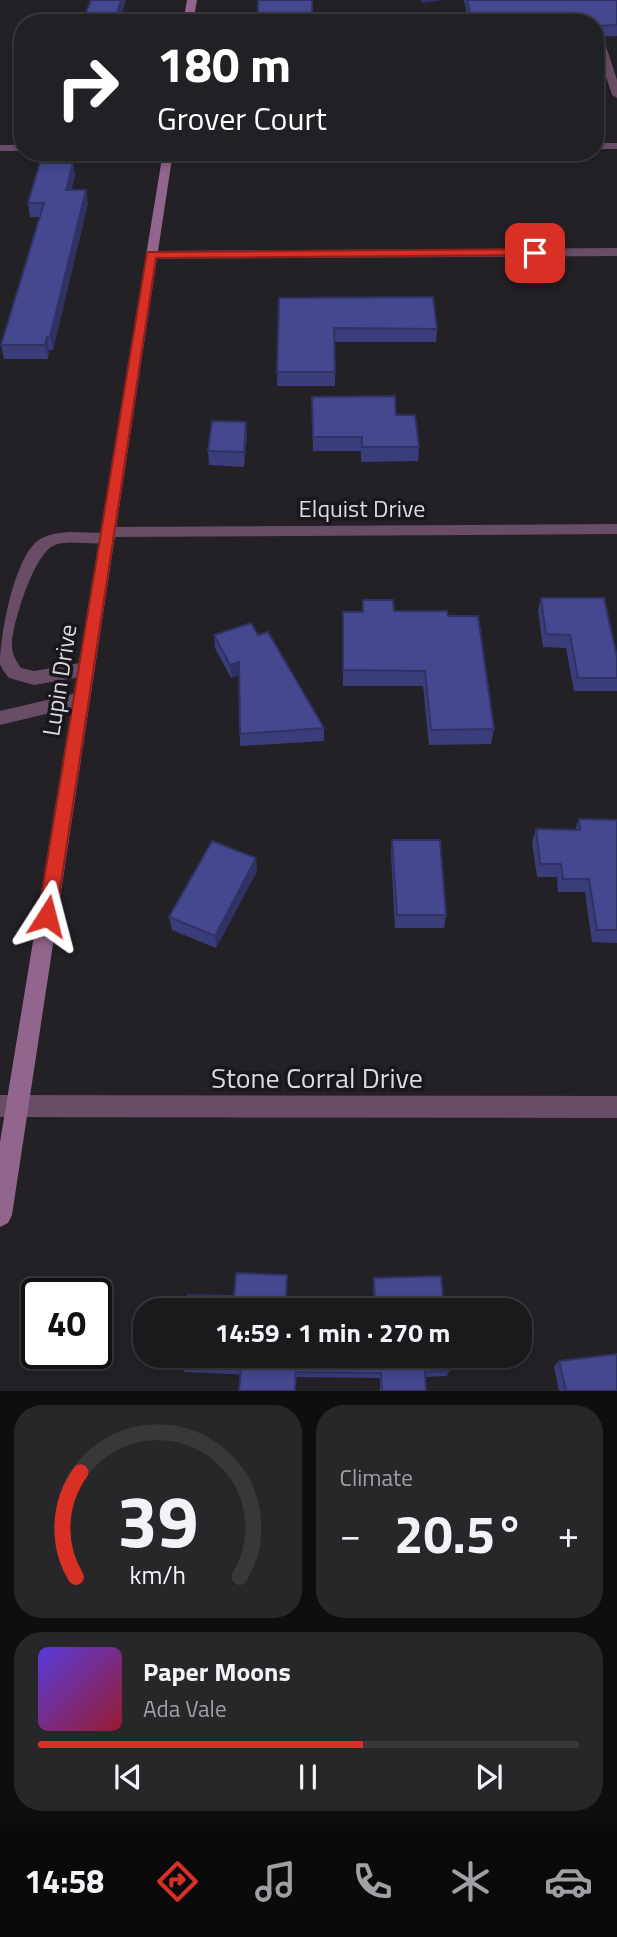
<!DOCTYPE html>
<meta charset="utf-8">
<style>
body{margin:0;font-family:"Titillium Web",sans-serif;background:#272629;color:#f1f3f6;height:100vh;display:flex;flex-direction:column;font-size:26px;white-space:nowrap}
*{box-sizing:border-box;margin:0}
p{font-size:23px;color:#9fa0a3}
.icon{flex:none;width:38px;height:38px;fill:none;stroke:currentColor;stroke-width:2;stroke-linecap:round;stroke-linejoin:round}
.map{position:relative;height:1391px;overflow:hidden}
.side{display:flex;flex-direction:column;gap:14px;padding:14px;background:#0e0e0f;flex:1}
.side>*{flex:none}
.top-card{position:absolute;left:14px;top:14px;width:590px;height:147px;border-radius:28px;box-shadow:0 4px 10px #0003,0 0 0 2px #38383b;background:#202124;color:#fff;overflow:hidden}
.speed{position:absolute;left:21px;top:1278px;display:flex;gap:14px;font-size:35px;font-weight:700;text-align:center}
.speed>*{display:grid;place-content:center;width:91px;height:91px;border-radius:50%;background:#1a191c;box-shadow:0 4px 10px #0003,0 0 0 2px #38383b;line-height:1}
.speed .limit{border:4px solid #111;border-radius:10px;background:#fff;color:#111}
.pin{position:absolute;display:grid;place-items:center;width:60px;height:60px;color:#fff;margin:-30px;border-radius:14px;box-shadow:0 4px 10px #0006}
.me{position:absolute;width:77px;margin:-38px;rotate:9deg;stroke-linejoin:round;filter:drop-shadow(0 0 5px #0008)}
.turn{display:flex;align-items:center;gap:24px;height:147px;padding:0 28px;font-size:32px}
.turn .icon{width:91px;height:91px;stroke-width:2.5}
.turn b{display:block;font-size:49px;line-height:60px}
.big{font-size:52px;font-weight:700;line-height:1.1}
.side .tile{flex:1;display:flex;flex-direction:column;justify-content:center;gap:10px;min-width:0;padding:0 24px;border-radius:28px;background:#272629}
.side .dial{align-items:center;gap:0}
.dial svg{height:182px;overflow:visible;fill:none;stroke:#38383b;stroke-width:7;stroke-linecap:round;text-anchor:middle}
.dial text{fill:#f1f3f6;stroke:none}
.song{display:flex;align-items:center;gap:21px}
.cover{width:84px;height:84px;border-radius:10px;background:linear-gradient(135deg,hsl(250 70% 55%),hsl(350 70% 35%))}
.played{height:7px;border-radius:4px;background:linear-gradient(90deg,#d93025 60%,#38383b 60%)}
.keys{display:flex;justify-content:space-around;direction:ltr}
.heat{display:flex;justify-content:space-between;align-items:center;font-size:38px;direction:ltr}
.side .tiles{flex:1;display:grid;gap:14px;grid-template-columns:1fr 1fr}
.tile:last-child{grid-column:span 2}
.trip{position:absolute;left:133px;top:1298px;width:399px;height:70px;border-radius:28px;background:#1a191c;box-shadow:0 4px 10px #0003,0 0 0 2px #38383b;font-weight:700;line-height:70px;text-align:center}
.tabs{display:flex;height:112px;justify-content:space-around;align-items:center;background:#0a0a0b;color:#9fa0a3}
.tabs .icon{width:49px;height:49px}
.tabs .active{color:#d93025}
.tabs b{font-size:32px;color:#f1f3f6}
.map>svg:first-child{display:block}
</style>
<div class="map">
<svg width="617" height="1391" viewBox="0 0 617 1391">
<rect width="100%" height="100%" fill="#232126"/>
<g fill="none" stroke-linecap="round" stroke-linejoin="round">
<path fill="#694d66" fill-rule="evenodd" d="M 601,43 L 606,46 L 617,80 L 617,98 L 612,95 L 596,46 Z
M 69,532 L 107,533 L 115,538 C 105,550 69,537 53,546 C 34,555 13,622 12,643 C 11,653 16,661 21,668 L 34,671 L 86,662 L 95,669 L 86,676 L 34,685 L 9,678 C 6,674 1,668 0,664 C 0,635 13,566 34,544 C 42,535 57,533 69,532 Z
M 81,692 L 87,694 L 90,699 L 87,704 L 0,725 L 0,711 Z"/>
<path fill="#694d66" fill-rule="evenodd" d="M 595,143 L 617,143 L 617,149 L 595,149 Z
M 0,145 L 23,145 L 23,151 L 0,151 Z
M 617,248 L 617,256 L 151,259 L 145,255 L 151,251 Z
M 617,524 L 617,534 L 108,537 L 100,532 L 108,527 Z
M 0,1095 L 617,1096 L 617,1118 L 0,1117 Z"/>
<path fill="#91658c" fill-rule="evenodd" d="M 187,0 L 197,0 L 193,23 L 183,23 Z
M 163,152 L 173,152 L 12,1215 L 8,1223 L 0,1227 L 0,1142 Z"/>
</g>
<path fill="#3b3d7b" d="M 464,0 L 617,0 L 617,36 L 595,37 L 595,23 L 469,23 Z
M 73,163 L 75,176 L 71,190 L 88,203 L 53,350 L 49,350 L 48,359 L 4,359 L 1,345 L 40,217 L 30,217 L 28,203 Z
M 279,298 L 437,329 L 436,342 L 335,342 L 335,386 L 277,386 Z
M 312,397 L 396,415 L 419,447 L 418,461 L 361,462 L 361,451 L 313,451 Z
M 247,436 L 244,467 L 209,465 L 208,451 Z
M 541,598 L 617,657 L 617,691 L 574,691 L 566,648 L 543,647 L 538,611 Z
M 363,600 L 394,611 L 448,616 L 494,729 L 491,744 L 429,745 L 423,686 L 343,686 L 343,612 L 362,612 Z
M 214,635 L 258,635 L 324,728 L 324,741 L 240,746 L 239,675 L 231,678 L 215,648 Z
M 579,819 L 617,820 L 617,943 L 592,942 L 585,892 L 558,892 L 557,877 L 537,877 L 532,842 L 536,829 L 575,830 Z
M 392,840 L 446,915 L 444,928 L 395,928 L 391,854 Z
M 257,871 L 216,948 L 172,930 L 169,917 Z
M 287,1275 L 287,1299 L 374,1302 L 373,1285 L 374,1278 L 444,1311 L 234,1296 Z
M 559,1361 L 617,1391 L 559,1391 L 554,1367 Z
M 182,1367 L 449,1371 L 447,1376 L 425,1377 L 426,1391 L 380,1391 L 380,1378 L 296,1377 L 184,1372 Z"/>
<path fill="#303264" d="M 121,0 L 126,0 L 119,23 L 114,23 Z
M 421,0 L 444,0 L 421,3 Z
M 23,89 L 23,101 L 17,102 L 15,91 Z
M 73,163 L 75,176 L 68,203 L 66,190 Z
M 86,190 L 88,203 L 53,350 L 50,337 Z
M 47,337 L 49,350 L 48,359 L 45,345 Z
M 246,422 L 247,436 L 244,467 L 244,452 Z
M 239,662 L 239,675 L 231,678 L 230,665 Z
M 256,858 L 257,871 L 216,948 L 215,936 Z"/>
<path fill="#45478f" stroke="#303264" stroke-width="2" d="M 91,0 L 121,0 L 114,23 L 82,23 Z
M 258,0 L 312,0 L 312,23 L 258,23 Z
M 467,0 L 617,0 L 617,25 L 595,26 L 595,23 L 472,23 Z
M 23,64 L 23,89 L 15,91 Z
M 40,163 L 73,163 L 66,190 L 86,190 L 50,337 L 47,337 L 45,345 L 1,345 L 44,203 L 28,203 Z
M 433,297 L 437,329 L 334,328 L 335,372 L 277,372 L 279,298 Z
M 395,396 L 396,415 L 415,415 L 419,447 L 362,447 L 362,437 L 313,437 L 312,397 Z
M 212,421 L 246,422 L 244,452 L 208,451 Z
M 541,598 L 604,598 L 617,657 L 617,678 L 578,678 L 570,635 L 546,634 Z
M 363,600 L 393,600 L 394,611 L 447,611 L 448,616 L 478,616 L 494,729 L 431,730 L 425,671 L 343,670 L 343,612 L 363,612 Z
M 251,623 L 258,635 L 268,632 L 324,728 L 240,734 L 239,662 L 230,665 L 214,635 Z
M 579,819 L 617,820 L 617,930 L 597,930 L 589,879 L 563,879 L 561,864 L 540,864 L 536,829 L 580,830 Z
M 392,840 L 440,840 L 446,915 L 397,915 Z
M 212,841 L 256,858 L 215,936 L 169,917 Z
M 236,1273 L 287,1275 L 286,1299 L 375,1302 L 374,1278 L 441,1276 L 444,1311 L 186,1311 L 188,1295 L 234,1296 Z
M 617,1354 L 617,1391 L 566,1391 L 559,1361 Z
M 183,1356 L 448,1356 L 449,1371 L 425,1372 L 426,1391 L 382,1391 L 381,1373 L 296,1372 L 295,1391 L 239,1391 L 241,1369 L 182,1367 Z"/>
<path fill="#d93025" stroke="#8d1f18" stroke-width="2" d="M 535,249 L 540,253 L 539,255 L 156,258 L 56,916 L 53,922 L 40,922 L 38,916 L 147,252 Z"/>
<g text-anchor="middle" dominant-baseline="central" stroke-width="7" stroke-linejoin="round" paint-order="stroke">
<g font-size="24" fill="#dcdade" stroke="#19171c">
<text x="362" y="508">Elquist Drive</text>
<text transform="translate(59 680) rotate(-81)">Lupin Drive</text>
</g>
<g font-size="28" fill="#dcdade" stroke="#19171c">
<text x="317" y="1077">Stone Corral Drive</text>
</g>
</g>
</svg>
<div class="speed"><div class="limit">40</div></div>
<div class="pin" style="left:535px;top:253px;background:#d93025"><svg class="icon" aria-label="arrive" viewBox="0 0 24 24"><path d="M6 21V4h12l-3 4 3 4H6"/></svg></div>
<svg class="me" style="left:47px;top:916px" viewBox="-20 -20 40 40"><path d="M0-17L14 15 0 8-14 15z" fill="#d93025" stroke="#fff" stroke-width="4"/></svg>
<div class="trip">14:59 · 1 min · 270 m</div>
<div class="top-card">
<div class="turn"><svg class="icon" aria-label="right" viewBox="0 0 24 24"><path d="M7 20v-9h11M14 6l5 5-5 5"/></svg><div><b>180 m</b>Grover Court</div></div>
</div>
</div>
<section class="side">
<div class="tiles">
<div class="tile dial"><svg viewBox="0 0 100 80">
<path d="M14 69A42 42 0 1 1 86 69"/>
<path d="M14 69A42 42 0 0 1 16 23" stroke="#d93025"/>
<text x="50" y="56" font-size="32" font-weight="700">39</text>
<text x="50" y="72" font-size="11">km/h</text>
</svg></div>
<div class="tile"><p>Climate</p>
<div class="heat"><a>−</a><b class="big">20.5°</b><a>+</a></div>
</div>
<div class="tile">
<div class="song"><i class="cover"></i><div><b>Paper Moons</b><p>Ada Vale</p></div></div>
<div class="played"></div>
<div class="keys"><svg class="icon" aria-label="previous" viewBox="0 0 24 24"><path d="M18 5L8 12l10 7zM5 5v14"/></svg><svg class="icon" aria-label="pause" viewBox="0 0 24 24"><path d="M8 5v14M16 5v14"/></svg><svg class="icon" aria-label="next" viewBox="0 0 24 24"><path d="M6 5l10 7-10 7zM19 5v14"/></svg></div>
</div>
</div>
</section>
<nav class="tabs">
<b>14:58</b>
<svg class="icon active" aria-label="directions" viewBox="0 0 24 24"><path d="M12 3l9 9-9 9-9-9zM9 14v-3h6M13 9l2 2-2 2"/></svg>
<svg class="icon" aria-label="music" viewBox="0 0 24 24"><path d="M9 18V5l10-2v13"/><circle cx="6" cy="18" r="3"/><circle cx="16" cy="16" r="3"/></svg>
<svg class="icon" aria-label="phone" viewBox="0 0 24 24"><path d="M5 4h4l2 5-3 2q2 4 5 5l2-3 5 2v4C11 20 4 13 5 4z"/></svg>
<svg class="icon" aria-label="climate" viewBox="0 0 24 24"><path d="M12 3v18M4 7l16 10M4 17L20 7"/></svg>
<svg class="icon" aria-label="car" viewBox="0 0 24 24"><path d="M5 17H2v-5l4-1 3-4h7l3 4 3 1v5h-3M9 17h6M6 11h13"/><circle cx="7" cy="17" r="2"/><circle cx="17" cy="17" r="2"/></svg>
</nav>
